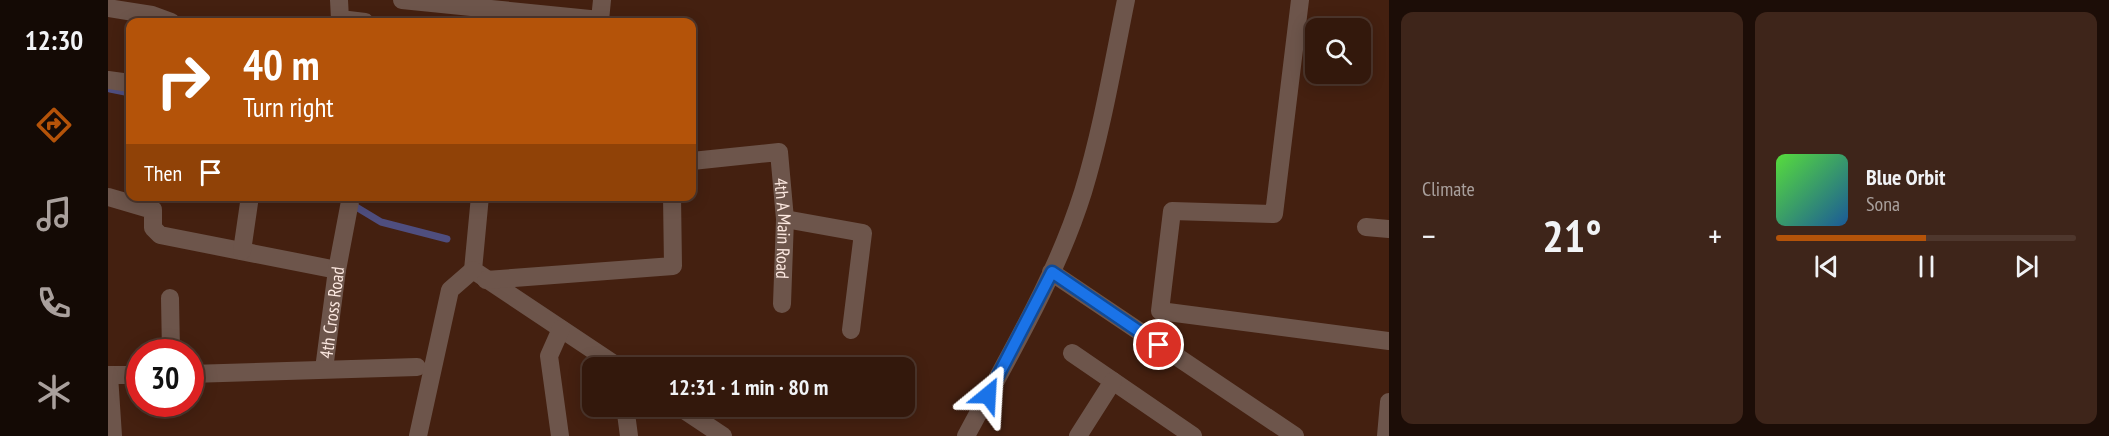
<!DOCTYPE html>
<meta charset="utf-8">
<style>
body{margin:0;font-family:"PT Sans Narrow",sans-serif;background:#3e251a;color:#f1f3f6;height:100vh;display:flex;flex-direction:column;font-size:22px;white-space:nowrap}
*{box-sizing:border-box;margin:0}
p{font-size:20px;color:#a9a09d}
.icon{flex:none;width:33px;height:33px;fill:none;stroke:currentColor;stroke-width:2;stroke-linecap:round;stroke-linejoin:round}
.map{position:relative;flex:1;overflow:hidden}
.details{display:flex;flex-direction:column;gap:12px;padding:12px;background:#1c0d07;width:720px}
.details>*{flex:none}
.guide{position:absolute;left:18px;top:18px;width:570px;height:183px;border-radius:12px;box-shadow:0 3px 15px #0003,0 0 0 2px #4e372d;background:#b45309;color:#fff;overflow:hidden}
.fabs{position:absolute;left:1197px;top:18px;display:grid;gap:12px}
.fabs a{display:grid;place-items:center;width:66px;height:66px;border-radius:12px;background:#33180c;box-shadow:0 3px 15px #0003,0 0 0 2px #4e372d;font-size:30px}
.speed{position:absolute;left:18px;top:339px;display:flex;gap:12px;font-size:30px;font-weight:700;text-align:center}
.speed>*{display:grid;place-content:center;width:78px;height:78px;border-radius:50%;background:#33180c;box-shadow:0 3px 15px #0003,0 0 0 2px #4e372d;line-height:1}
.speed .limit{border:9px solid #d22;background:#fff;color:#111}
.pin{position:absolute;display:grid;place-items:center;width:51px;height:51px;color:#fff;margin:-26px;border:3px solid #fff;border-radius:50%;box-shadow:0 2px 6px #0007}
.me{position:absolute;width:66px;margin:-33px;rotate:27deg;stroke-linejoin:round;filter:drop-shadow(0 0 4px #0008)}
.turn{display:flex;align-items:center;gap:21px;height:126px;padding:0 18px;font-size:27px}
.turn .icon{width:78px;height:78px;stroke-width:2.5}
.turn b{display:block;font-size:42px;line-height:51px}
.then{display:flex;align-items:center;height:57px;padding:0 18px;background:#0003;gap:12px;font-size:22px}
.big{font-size:45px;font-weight:600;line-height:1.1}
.details .widget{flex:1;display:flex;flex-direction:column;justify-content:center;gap:9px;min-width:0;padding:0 21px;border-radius:12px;background:#3e251a}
.song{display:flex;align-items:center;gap:18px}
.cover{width:72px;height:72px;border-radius:9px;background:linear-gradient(135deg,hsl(110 70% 55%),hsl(210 70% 35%))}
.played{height:6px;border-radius:3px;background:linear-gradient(90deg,#b45309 50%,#4e372d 50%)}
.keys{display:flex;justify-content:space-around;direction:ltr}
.heat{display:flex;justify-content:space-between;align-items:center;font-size:33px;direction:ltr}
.details .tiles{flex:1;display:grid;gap:12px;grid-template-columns:repeat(2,1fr)}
.trip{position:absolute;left:474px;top:357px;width:333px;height:60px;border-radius:12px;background:#33180c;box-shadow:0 3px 15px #0003,0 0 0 2px #4e372d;font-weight:600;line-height:60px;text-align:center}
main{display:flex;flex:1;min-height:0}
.menu{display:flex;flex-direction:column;width:108px;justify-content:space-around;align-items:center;background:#140a05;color:#a9a09d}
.menu .icon{width:42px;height:42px}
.menu .selected{color:#b45309}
.menu b{font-size:27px;color:#f1f3f6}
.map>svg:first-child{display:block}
</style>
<main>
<nav class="menu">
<b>12:30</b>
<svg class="icon selected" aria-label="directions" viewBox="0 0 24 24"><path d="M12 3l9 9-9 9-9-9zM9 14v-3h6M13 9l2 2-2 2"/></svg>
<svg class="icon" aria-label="music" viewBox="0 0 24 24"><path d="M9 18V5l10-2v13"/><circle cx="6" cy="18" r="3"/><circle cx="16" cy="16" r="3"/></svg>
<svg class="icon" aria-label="phone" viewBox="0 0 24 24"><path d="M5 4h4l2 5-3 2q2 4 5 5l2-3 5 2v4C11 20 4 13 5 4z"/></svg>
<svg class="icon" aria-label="climate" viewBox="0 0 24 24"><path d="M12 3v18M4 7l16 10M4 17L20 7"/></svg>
</nav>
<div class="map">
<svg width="1281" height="436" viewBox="0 0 1281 436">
<rect width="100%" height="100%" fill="#442010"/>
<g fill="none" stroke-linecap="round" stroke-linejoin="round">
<path stroke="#4f4e7f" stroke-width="7" d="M 2,89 L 22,93
M 230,196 L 273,222 L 339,239"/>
<g stroke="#6d554b" stroke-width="18">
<path d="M 231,0 L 232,19 L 257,22"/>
<path d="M 294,0 L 492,20 L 494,0"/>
<path d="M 1192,0 L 1166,214 L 1064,211 L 1052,311 L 1281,341"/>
<path d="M 0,8 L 44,15 L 63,22"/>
<path d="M 0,80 L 22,83"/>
<path id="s1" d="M 584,161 L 671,152 L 677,219 L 674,304"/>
<path d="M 372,196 L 365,270 L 512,368"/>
<path d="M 0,197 L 45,210 L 45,228 L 52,235 L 229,270"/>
<path d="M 677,219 L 755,233 L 743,330"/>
<path d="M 1258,227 L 1281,229"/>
<path d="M 134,251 L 142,196"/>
<path d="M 943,272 L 1187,436"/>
<path d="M 378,280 L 565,266 L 564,196"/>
<path d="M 62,298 L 63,352"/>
<path d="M 964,353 L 1085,436"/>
<path id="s2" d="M 216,369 L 229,270 L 243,196"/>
<path d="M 82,374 L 309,367"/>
<path d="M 0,375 L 32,375"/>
<path d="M 1,375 L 5,436"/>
<path d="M 517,406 L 521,436"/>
<path d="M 570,406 L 615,436"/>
<path d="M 310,436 L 342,290 L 365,270"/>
<path d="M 452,436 L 441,356 L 453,329"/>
<path d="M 858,436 C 900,357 948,278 975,192 C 994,130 1005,64 1018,0"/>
<path d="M 970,436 L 1005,381"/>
<path d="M 1278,436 L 1281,402"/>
</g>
</g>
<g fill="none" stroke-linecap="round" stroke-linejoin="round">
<g stroke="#114b97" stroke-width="15">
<path id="route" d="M 880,395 L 944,272 L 1051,345"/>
</g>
<use href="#route" stroke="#1a73e8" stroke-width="10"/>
</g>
<g text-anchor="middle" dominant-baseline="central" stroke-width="6" stroke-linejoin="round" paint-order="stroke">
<g font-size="18" fill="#fce8e0" stroke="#391607">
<text stroke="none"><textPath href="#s1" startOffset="164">4th A Main Road</textPath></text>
<text stroke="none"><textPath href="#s2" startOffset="57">4th Cross Road</textPath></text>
</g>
</g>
</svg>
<div class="fabs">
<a><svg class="icon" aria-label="search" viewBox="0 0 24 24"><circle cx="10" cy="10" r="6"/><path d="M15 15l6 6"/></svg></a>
</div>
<div class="speed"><div class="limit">30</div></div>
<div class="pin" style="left:1051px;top:345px;background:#d93025"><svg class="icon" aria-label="arrive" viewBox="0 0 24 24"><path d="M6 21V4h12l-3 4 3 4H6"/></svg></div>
<svg class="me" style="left:880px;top:395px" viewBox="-20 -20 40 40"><path d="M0-17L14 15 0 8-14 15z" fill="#1a73e8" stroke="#fff" stroke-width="4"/></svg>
<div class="trip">12:31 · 1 min · 80 m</div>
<div class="guide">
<div class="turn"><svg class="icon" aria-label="right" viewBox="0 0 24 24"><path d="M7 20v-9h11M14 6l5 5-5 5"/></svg><div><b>40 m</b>Turn right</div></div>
<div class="then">Then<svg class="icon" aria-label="arrive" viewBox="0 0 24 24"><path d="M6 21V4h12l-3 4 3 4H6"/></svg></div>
</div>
</div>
<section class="details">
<div class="tiles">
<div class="widget"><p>Climate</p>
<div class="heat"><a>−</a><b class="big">21°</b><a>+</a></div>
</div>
<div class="widget">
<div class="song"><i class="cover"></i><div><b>Blue Orbit</b><p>Sona</p></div></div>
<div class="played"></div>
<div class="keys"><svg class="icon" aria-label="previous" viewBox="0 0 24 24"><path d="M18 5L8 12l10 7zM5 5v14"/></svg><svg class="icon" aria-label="pause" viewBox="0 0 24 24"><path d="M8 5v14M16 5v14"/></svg><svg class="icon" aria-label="next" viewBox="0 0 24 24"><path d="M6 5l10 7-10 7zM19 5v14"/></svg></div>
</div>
</div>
</section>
</main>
